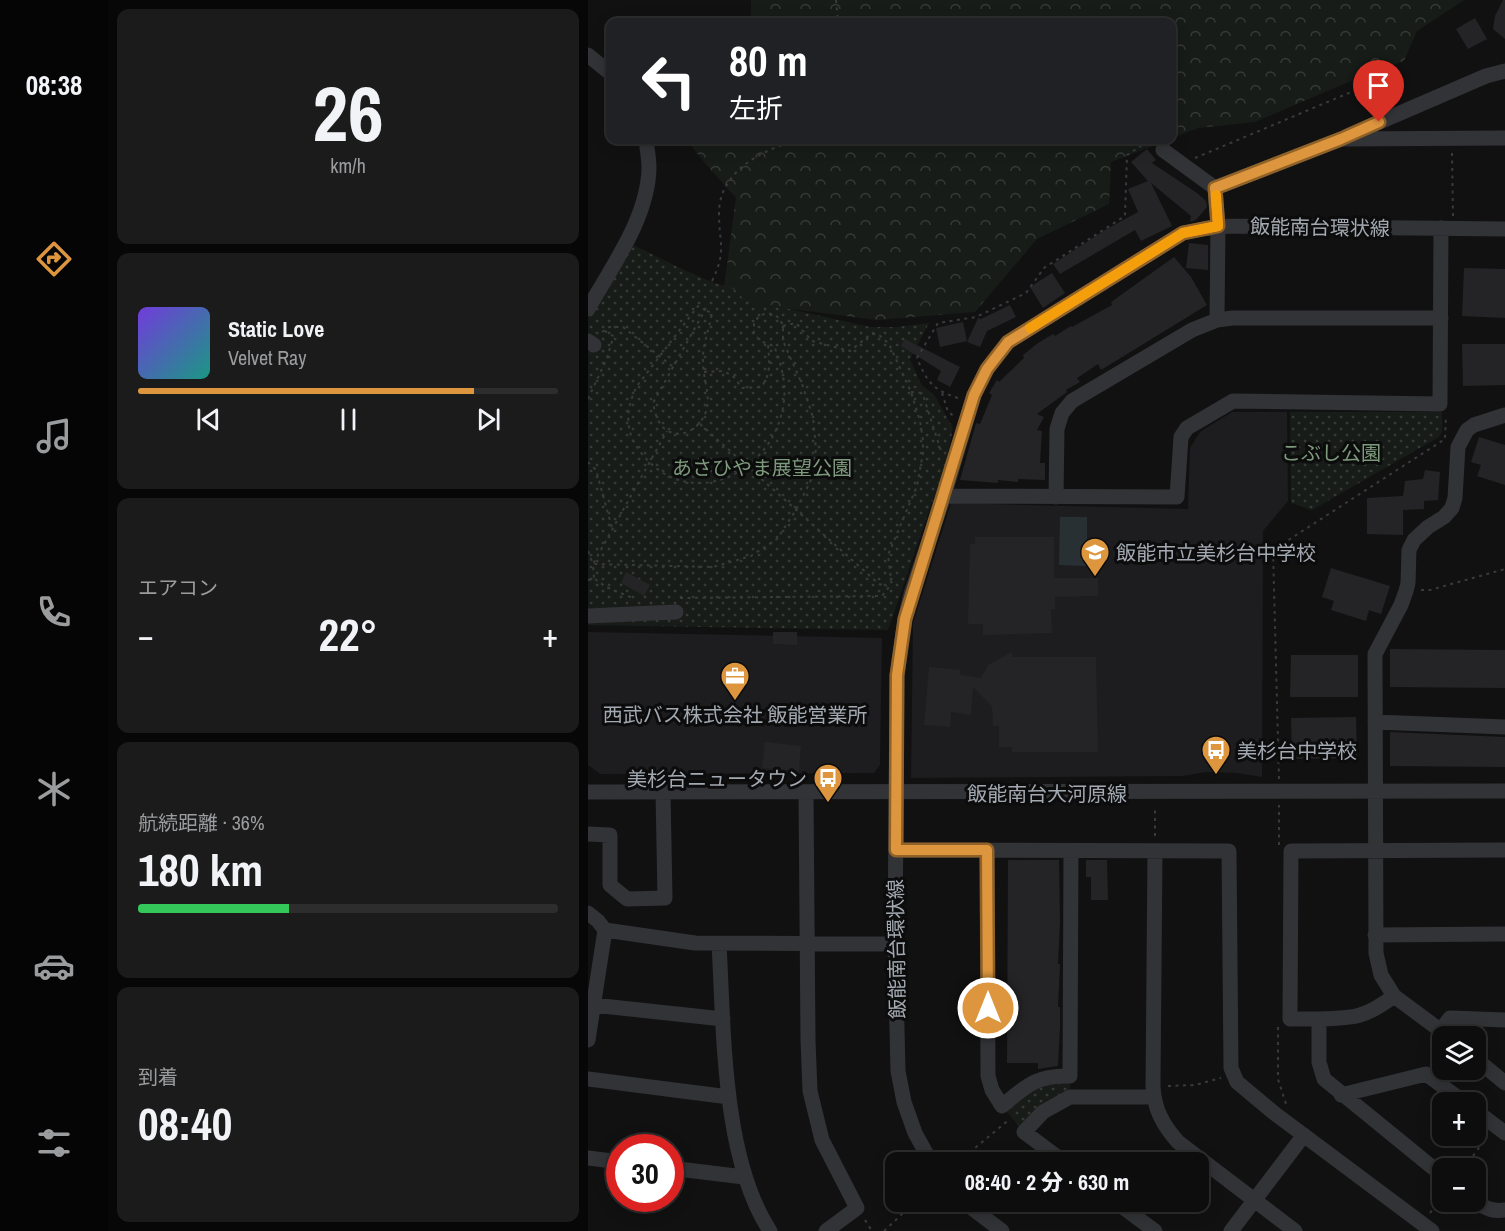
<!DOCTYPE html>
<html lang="ja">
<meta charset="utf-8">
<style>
body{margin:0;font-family:"Archivo Narrow","Noto Sans JP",sans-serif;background:#1b1b1c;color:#f1f3f6;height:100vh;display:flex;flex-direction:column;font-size:22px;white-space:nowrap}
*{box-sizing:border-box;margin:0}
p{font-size:20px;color:#9a9c9e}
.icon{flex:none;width:33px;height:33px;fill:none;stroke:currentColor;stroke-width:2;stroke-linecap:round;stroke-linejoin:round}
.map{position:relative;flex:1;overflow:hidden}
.drawer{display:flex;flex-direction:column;gap:9px;padding:9px;background:#070708;width:480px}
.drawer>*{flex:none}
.hud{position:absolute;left:18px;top:18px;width:570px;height:126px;border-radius:12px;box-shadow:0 3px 15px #0003,0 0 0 2px #2d2d2e;background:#202124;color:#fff;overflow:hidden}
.controls{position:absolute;left:844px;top:1026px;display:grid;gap:12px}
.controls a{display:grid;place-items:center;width:54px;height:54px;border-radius:12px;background:#0d0d0e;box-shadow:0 3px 15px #0003,0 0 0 2px #2d2d2e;font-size:30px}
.speed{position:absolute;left:18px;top:1134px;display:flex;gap:12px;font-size:30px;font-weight:700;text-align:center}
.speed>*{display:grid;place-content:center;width:78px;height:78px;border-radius:50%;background:#0d0d0e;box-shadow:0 3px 15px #0003,0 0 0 2px #2d2d2e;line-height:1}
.speed .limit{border:9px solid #d22;background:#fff;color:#111}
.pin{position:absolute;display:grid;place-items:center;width:51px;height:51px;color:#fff;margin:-62px -26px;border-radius:50% 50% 50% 0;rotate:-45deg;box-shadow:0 0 6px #0007}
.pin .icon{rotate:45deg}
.me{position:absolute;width:66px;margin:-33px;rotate:0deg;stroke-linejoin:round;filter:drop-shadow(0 0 4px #0008)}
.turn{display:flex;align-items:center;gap:21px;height:126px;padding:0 24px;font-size:27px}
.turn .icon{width:78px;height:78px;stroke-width:2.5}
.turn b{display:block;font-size:42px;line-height:51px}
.big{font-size:45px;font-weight:800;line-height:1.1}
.drawer .card{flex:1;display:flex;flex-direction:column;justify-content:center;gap:9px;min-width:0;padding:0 21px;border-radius:12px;background:#1b1b1c}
.drawer .dial{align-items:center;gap:0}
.dial b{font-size:78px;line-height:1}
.song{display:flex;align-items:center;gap:18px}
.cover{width:72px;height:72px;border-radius:9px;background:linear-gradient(135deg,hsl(260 70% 55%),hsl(170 70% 35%))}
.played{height:6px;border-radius:3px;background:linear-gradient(90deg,#dd963e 80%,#2d2d2e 80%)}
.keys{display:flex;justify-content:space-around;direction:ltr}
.heat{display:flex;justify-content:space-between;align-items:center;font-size:33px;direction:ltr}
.charge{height:9px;border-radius:4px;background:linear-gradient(90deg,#34c759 36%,#2d2d2e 0)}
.trip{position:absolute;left:297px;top:1152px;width:324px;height:60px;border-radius:12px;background:#0d0d0e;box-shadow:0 3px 15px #0003,0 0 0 2px #2d2d2e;font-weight:800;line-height:60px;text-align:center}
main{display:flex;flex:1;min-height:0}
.menu{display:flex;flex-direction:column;width:108px;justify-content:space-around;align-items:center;background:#050506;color:#9a9c9e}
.menu .icon{width:42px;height:42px}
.menu .current{color:#dd963e}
.menu b{font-size:27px;color:#f1f3f6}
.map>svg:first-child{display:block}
</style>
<main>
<nav class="menu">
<b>08:38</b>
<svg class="icon current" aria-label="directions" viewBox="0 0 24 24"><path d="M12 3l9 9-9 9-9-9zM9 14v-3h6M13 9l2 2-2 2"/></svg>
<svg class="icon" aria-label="music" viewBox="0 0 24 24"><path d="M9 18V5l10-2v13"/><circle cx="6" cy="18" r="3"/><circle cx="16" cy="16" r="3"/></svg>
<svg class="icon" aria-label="phone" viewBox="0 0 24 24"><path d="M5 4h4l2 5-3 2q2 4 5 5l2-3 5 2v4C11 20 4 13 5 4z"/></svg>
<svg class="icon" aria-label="climate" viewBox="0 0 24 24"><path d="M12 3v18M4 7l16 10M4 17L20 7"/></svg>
<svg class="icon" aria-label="car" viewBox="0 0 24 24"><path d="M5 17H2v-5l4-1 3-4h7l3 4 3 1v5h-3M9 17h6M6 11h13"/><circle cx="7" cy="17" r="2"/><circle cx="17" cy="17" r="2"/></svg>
<svg class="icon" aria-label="filters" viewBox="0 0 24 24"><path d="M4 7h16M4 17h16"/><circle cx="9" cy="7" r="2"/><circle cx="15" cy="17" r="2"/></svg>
</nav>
<section class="drawer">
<div class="card dial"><b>26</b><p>km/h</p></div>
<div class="card">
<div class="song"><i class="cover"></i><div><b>Static Love</b><p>Velvet Ray</p></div></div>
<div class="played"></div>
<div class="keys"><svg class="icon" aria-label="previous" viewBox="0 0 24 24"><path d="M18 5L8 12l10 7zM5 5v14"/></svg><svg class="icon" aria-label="pause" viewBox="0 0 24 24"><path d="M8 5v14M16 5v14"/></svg><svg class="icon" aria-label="next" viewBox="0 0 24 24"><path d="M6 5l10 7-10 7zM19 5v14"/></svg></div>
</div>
<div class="card"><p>エアコン</p>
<div class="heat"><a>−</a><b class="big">22°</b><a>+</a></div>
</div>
<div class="card"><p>航続距離 · 36%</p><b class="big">180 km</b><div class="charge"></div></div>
<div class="card"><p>到着</p><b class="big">08:40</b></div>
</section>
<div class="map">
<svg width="917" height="1231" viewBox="0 0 917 1231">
<defs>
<pattern id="forest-crowns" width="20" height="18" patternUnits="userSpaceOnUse" patternTransform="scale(1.5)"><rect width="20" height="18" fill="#171c18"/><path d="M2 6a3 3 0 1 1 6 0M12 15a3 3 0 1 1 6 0" fill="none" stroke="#363a37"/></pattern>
<pattern id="park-dots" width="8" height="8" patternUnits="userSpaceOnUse" patternTransform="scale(1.5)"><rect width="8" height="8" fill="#171c18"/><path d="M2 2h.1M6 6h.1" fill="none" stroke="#363a37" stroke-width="1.8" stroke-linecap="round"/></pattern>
</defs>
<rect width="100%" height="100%" fill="#111112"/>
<path fill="#1d1d1f" d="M 644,412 L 699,412 L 700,501 L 675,531 L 674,777 L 649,773 L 618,772 L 594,776 L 323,778 L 325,623 L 363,503 L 600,509 L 602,448 L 612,432 Z
M 0,632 L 294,638 L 292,765 L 286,773 L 12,774 L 0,765 Z"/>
<path fill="url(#forest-crowns)" d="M 163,0 L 876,0 L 829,31 L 816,61 L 789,70 L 667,122 L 610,128 L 584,138 L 584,22 L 163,22 Z
M 99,140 L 580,140 L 523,162 L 521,204 L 449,239 L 387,312 L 289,320 L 196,308 L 130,312 L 137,280 L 148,198 L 115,161 Z"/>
<path fill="url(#park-dots)" d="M 41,243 C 57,250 129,289 142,286 C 153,296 162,309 179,304 L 282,327 L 309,327 L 341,323 L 322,359 L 333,384 L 347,396 L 365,428 L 359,459 L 300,630 L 0,625 L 0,319 Z
M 702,412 L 854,412 L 854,431 L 851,437 L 724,510 L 703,503 Z
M 482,1076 L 482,1097 L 436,1132 L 414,1106 L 432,1091 Z"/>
<path fill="#293034" d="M 472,517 L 499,517 L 499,566 L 471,565 Z"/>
<path fill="#242426" d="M 915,0 L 917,0 L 917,39 L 905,29 L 907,16 Z
M 887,18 L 899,39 L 880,49 L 868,29 Z
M 559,149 L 568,160 L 564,163 L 609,193 L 618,201 L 619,207 L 608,220 L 602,222 L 603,216 L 563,183 L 584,226 L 553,241 L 547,230 L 472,274 L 465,264 L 517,230 L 550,212 L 540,189 L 560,181 L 543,162 Z
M 601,243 L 620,245 L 620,270 L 598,268 Z
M 586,257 L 603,277 L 619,305 L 513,370 L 510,364 L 489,378 L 492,382 L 478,390 L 479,392 L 449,414 L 456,417 L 449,430 L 454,431 L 452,463 L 457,463 L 457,480 L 430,479 L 430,482 L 410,480 L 410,483 L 372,480 L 388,423 L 392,424 L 404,395 L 401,393 L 409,380 L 411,382 L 436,358 L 435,355 L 450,343 L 465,334 L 467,336 L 483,326 L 484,327 L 524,305 L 523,302 Z
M 876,268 L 917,269 L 917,318 L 874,316 Z
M 464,273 L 477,293 L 455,308 L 442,287 Z
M 422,305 L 428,317 L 399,331 L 392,347 L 379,342 L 390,318 L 393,319 Z
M 375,322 L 379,341 L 352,347 L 348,328 Z
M 317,339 L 372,367 L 362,387 L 349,380 L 353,371 L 313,346 Z
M 874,344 L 917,344 L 917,385 L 875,386 Z
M 891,437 L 917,445 L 917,485 L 889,476 L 893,465 L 883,462 Z
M 837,470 L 852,472 L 850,500 L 836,501 L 836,509 L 815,510 L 815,535 L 779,534 L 779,498 L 815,496 L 817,481 L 835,479 Z
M 387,537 L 466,537 L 466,578 L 510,578 L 510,596 L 467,597 L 467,609 L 463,609 L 464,633 L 395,635 L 395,624 L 380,624 L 382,544 L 387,544 Z
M 743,568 L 802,586 L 793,614 L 781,610 L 778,621 L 743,610 L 746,601 L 734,597 Z
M 38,572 L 62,585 L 56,596 L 33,583 Z
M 185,632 L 209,632 L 209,645 L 185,644 Z
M 802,649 L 917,650 L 917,688 L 802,687 Z
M 424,652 L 424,657 L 508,657 L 510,752 L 424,752 L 424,747 L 411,747 L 411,726 L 405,726 L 404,706 L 385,687 L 383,715 L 363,712 L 362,727 L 336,725 L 341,667 L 372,670 L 372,675 L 393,678 L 400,665 Z
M 703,655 L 770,655 L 770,697 L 702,697 Z
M 768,717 L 769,758 L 704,759 L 703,718 Z
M 802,732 L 917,737 L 917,767 L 802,766 Z
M 177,742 L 213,746 L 211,771 L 174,768 Z
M 420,860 L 471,860 L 472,922 L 470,964 L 472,964 L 470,1007 L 472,1007 L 472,1027 L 470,1066 L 450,1069 L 450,1063 L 419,1063 Z
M 498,860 L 519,860 L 520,900 L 503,900 L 503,877 L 498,877 Z"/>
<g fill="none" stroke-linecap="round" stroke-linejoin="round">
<path stroke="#383a3d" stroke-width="2" stroke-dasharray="3 4.5" stroke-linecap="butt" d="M 248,0 L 250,22
M 491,22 L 496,19 L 519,22
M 864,153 L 865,216
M 607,158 L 775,87 L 786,110
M 124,281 C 139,250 131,245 131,213 C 131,171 175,149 211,140
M 195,326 L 208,323 L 224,341 L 262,351 L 283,334 L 290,334 L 301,344 L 323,392 L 332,421 L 335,440 L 335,453 L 329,486 L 300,555 L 304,588
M 14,332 L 21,327 L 35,327 L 85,367
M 116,372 L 135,371 L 145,376 L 154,388 L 173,387 C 184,374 181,361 180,344
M 323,392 L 332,393 L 335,395 L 354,454
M 354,393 L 360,412 L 366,416
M 370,398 C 345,390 339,382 329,358 L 350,323 L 388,317 L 438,293 L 456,268 L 537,216 L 539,155 L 556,144 L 564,144
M 0,399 L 19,358 L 25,338 L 25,336 L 15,330
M 112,424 L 291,584 L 299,586
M 0,462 L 8,470 L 24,528
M 0,551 L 5,564 L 79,431
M 7,579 L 18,587 L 47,599
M 0,580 L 6,579 L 5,564 L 125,567 L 163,556 L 189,539 L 208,510 L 223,480 L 228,449 L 225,417 L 214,384 L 195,341 L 195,326 L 192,319 L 187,315 L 179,313 L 171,316 L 166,323 L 166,333 L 172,341 L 186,346 C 193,362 198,383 196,400 C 189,473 99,517 51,450 C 36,430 38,407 49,386 L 110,306 L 117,310 L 65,403 C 67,413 70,426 80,431 C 95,439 111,428 117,414 C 124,398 115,379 115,363 C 114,346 121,330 124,313 L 117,310
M 833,590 L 842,590 L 917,569
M 92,598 L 294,596 L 301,587
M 691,779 L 685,550 L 857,439 L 858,416
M 567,836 L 567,806
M 691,845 L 691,805
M 690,1027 L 690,1079 L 698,1104
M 580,1086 L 607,1085 L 633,1078
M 370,1162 L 422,1119
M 876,1168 L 899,1137
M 842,1213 L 855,1196
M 277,1220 L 284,1231
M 296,1231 L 327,1202"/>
<path stroke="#323336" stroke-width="15" d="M 0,55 L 22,73
M 759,136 L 898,76 L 917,71
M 575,150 L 627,188 L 630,226 L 629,320
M 627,188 L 753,139 L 917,138
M 0,309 C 24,266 60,218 61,168 C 61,158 59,149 58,140
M 0,341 L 6,345
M 356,496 L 589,497 L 593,437 L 599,428 L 645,401 L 852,404 L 853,228
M 468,497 L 469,429 L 474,413 L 484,401 L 604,330 L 629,320 L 645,318 L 853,318
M 0,616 L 88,612
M 787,722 L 917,727
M 0,792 L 917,791
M 218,793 L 220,1040 L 222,1091 L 234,1140 L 269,1208 L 238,1231
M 0,834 L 22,835 L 22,885 L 39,899 L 77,898 L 75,792
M 308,850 L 641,851 L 643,1068 L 649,1082 L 686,1113 L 844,1231
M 399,850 L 400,1076 L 404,1090 L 414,1106 C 438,1086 448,1075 482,1076 L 483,851
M 567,851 L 565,1086 C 566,1109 575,1125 590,1142 L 707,1231
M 0,913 L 10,921 L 17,930 L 107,943 L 307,944
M 787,935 L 917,934
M 131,944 C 136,1030 134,1158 182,1231
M 5,1005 L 135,1019
M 731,1019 C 766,1018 777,1018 806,996
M 852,1031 L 862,1018 L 917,1020
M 860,1036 L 806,996 L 793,975 L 788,953 L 787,654 L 813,605 L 818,591 L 820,583 L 821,550 L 826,540 L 840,527 L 856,517 L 864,508 L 867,498 L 870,447 L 879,430 L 886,425 L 917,415
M 0,1040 L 17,930
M 888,1059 L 917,1083
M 0,1079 L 141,1097
M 753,1095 L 838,1074 L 876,1102
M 888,1111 L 917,1133
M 0,1158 L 32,1162
M 343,1162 L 327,1133 L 316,1102 L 310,1071 L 307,944 L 309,675 L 317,619 L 323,594 L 356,496 L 386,395 L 399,369 L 420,342 L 595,233 L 630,226 L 917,229
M 476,1162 L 436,1132 L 455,1112 L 482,1097 L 565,1097
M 82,1168 L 156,1177
M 855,1176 L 736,1079 L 731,1062 L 731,1019 L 702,1019 L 703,851 L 917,850
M 376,1202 L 414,1231
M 528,1202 L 567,1231
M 888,1202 C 897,1208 905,1212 917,1210
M 643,1231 L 716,1135"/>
</g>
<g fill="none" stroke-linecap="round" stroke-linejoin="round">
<g stroke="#906228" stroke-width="15">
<path id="route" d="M 400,1008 L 399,850 L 308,850 L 309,675 L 317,619 L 386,395 L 399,369 L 420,342 L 595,233 L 630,226 L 627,188 L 753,139 L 791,122"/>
</g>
<use href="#route" stroke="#dd963e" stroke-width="10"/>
<path stroke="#f59e0b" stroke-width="10" d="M 442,328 L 595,233 L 630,226 L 628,195"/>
</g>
<defs>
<g id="school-pin" transform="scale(1.5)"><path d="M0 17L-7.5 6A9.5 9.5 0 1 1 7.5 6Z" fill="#dd963e" stroke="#0c0c0d"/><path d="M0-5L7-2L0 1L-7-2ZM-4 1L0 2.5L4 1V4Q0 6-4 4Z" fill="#fff"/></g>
<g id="office-pin" transform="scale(1.5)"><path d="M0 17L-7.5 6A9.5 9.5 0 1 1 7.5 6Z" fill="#dd963e" stroke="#0c0c0d"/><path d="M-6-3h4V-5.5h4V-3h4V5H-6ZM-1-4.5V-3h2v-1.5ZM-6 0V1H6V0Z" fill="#fff"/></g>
<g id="bus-pin" transform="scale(1.5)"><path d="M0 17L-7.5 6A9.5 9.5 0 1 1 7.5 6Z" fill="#dd963e" stroke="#0c0c0d"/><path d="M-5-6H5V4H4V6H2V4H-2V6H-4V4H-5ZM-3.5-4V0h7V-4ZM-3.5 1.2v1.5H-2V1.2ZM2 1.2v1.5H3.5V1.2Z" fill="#fff"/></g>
</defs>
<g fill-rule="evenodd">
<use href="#school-pin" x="507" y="552"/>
<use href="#office-pin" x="147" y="676"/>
<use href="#bus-pin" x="628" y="750"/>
<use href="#bus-pin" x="240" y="778"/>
</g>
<g text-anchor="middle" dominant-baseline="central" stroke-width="6" stroke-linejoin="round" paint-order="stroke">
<g font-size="20" fill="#a3a9b1" stroke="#0c0c0d">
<text transform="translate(732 227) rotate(1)">飯能南台環状線</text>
<text x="459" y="793">飯能南台大河原線</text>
<text transform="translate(308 949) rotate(-91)">飯能南台環状線</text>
</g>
<g font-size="20" fill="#7d9a7c" stroke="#0c0c0d">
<text x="743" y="452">こぶし公園</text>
<text x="174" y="467">あさひやま展望公園</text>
</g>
<g font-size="20" fill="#a3a9b1" stroke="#0c0c0d" text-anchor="start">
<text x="528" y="552">飯能市立美杉台中学校</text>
<text x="147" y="714" text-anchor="middle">西武バス株式会社 飯能営業所</text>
<text x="649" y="750">美杉台中学校</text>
<text x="219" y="778" text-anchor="end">美杉台ニュータウン</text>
</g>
</g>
</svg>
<div class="controls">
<a><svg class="icon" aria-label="layers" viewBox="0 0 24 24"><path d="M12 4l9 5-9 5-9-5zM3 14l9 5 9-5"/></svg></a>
<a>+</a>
<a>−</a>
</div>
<div class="speed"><div class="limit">30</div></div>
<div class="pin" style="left:791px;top:122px;background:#d93025"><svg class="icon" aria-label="arrive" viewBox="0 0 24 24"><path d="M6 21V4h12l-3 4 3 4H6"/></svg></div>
<svg class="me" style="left:400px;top:1008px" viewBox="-20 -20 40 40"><circle r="17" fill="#dd963e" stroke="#fff" stroke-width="3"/><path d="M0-11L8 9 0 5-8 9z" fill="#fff"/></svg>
<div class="trip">08:40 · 2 分 · 630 m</div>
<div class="hud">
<div class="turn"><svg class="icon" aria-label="left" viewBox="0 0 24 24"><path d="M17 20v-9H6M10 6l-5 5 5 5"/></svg><div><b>80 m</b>左折</div></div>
</div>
</div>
</main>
